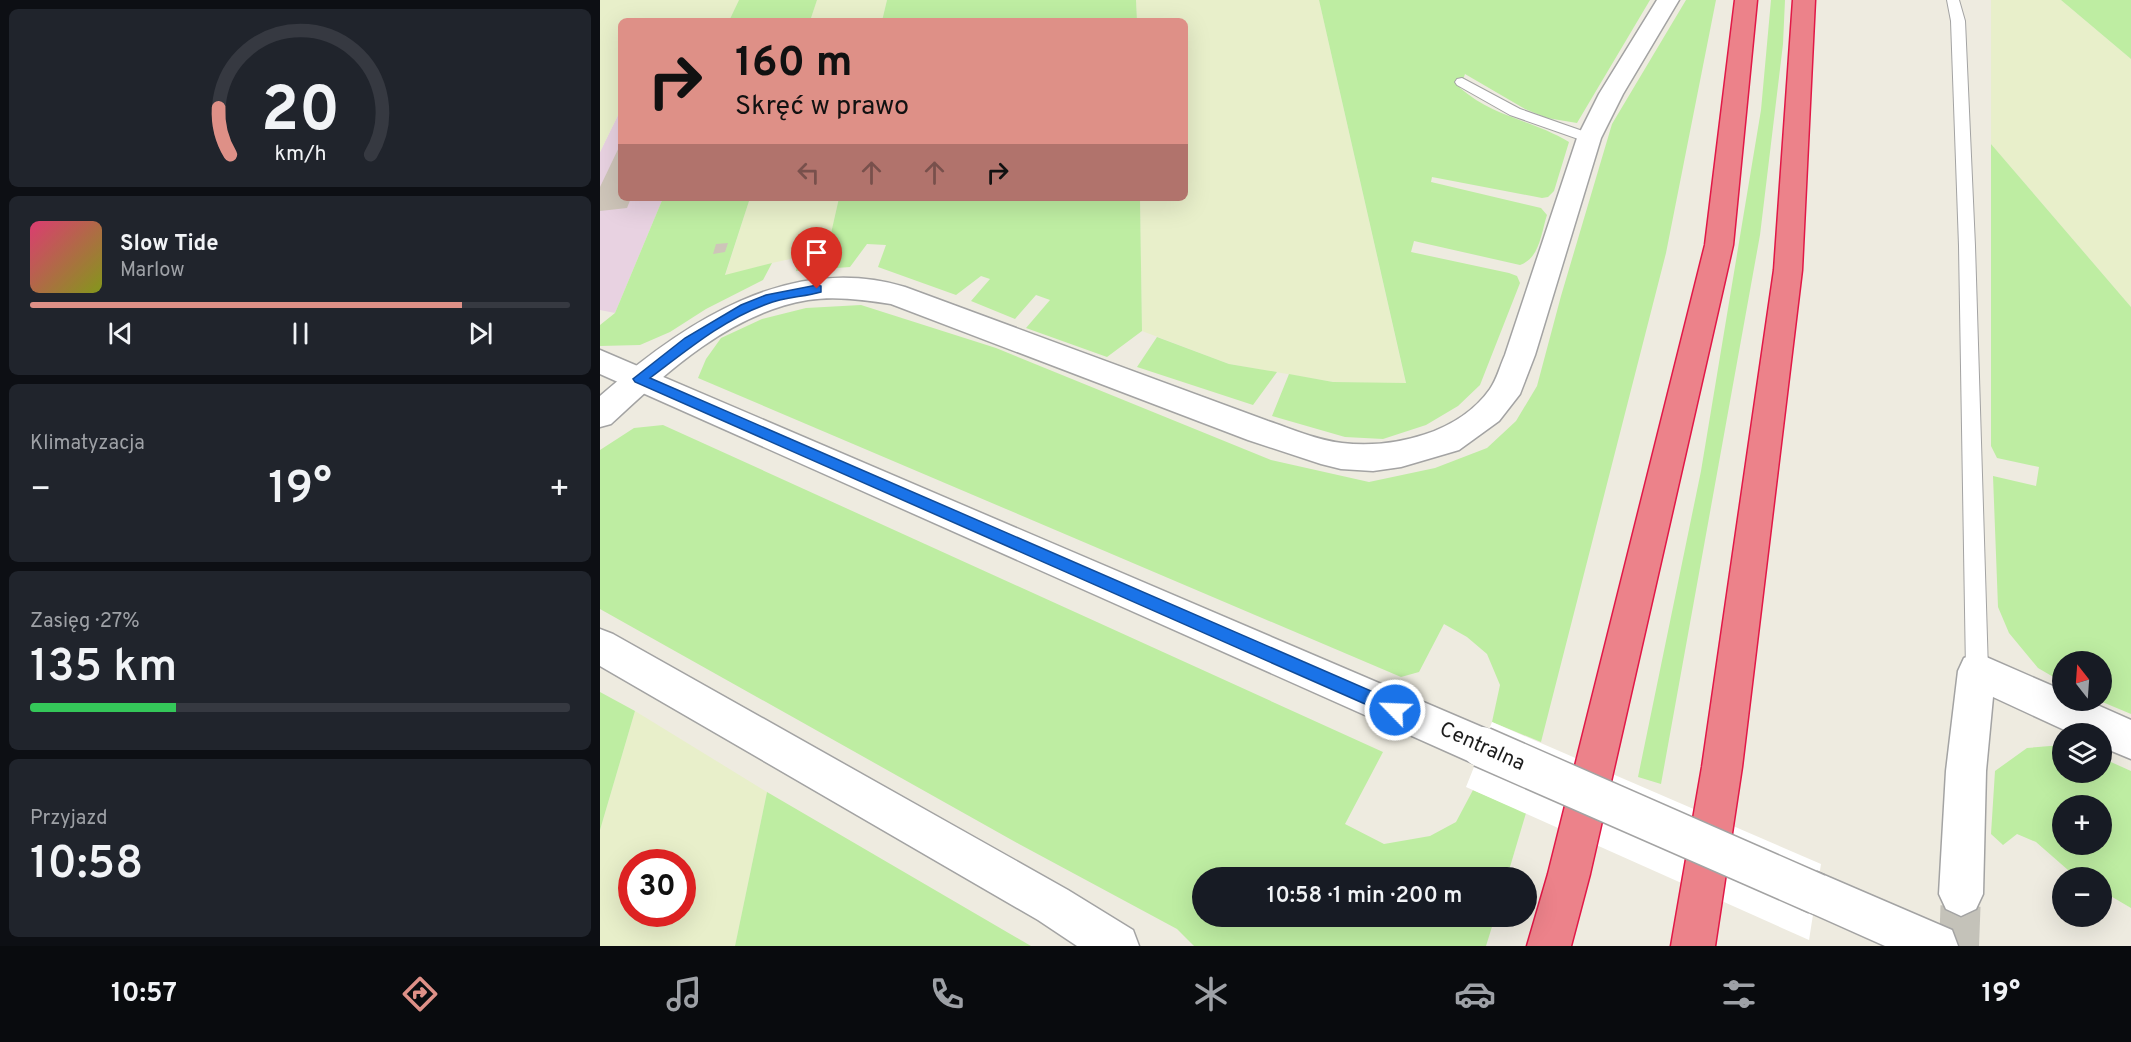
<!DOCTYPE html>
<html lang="pl">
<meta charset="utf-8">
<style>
body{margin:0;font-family:Overpass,sans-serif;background:#20242c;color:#f1f3f6;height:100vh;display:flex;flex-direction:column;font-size:22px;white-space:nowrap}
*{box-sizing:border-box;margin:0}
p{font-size:20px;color:#9ea1a6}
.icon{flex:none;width:33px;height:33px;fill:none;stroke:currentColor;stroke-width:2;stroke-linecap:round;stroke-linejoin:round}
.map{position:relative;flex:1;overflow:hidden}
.drawer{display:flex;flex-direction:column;gap:9px;padding:9px;background:#0d0f14;width:600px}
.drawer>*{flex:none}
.hud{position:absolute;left:18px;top:18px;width:570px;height:183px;border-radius:9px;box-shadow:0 6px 24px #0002;background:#de9087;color:#111;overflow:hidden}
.needle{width:39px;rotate:343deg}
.controls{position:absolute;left:1452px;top:651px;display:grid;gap:12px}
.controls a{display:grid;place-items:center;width:60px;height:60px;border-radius:50%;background:#171b24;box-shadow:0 6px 24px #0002;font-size:30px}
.speed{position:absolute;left:18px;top:849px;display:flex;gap:12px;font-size:30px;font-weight:700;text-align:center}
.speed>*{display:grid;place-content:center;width:78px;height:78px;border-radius:50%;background:#171b24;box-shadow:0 6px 24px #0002;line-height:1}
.speed .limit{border:9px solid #d22;background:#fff;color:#111}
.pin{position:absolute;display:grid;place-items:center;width:51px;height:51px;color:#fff;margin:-62px -26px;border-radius:50% 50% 50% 0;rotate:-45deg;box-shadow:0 0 6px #0007}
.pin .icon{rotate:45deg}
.me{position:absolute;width:66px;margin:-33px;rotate:294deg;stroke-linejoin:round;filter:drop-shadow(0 0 4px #0008)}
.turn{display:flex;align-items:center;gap:21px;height:126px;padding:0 18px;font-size:27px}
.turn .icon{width:78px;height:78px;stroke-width:2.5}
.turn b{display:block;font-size:42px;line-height:51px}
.lanes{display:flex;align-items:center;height:57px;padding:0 18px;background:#0003;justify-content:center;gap:30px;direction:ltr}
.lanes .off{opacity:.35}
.big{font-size:45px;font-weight:600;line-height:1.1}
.drawer .card{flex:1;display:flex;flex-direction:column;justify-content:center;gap:9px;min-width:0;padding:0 21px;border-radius:9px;background:#20242c}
.drawer .dial{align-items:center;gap:0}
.dial svg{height:156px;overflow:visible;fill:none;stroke:#363941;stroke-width:7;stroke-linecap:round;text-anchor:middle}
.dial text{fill:#f1f3f6;stroke:none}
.song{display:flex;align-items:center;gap:18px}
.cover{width:72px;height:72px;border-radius:9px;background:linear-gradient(135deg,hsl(340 70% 55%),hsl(70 70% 35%))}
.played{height:6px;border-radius:3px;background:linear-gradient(90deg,#de9087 80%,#363941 80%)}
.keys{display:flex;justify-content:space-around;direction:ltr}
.heat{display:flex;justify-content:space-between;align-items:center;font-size:33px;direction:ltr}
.charge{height:9px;border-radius:4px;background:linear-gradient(90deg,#34c759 27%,#363941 0)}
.trip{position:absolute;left:592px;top:867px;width:345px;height:60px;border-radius:30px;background:#171b24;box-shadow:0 6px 24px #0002;font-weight:600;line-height:60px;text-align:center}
.tabs{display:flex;height:96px;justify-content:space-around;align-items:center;background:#090b0e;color:#9ea1a6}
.tabs .icon{width:42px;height:42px}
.tabs .active{color:#de9087}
.tabs b{font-size:27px;color:#f1f3f6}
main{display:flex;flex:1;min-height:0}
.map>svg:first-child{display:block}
</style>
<main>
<section class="drawer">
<div class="card dial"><svg viewBox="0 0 100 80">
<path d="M14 69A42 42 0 1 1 86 69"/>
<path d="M14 69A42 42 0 0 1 8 45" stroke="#de9087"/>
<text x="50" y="56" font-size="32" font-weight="700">20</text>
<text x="50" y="72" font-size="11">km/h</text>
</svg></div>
<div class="card">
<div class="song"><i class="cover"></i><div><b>Slow Tide</b><p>Marlow</p></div></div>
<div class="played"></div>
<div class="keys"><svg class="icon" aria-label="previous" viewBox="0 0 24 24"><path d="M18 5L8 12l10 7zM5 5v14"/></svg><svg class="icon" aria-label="pause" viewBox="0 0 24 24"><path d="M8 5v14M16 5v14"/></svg><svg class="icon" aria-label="next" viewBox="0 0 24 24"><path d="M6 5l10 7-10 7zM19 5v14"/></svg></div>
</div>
<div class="card"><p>Klimatyzacja</p>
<div class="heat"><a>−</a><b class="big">19°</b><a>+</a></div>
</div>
<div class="card"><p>Zasięg · 27%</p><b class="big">135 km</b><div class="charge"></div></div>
<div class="card"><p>Przyjazd</p><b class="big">10:58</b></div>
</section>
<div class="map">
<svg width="1531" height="946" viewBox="0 0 1531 946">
<rect width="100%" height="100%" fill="#eeebe0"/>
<path fill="#e8d2e1" d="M 21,109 L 21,198 L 63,198 L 15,313 L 0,310 L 0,152 Z"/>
<path fill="#e8efca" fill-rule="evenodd" d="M 0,0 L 139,0 L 129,21 L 21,21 L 21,109 L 0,152 Z
M 217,0 L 287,0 L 282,21 L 210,21 Z
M 536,0 L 719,0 L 806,384 L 733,382 L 629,364 L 542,331 L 540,198 L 585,198 L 585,21 L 537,21 Z
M 1391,0 L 1461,0 L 1531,59 L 1531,307 L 1391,144 Z
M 150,198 L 239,198 L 227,251 L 172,263 L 125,276 Z
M 35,711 L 167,792 L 135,946 L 0,946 L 0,830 ZM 32,862 L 82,862 L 82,914 L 32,914 Z"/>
<path fill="#beeda2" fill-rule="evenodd" d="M 139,0 L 217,0 L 210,21 L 129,21 Z
M 287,0 L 536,0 L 537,21 L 282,21 Z
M 719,0 L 1050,0 L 977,123 L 947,118 L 925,109 L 865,74 L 860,88 C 895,118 933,120 969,142 L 954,191 L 948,197 L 942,198 L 832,177 L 831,182 L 941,208 L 947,215 C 941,233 940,258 920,265 L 814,241 L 811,252 L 909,273 L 917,276 L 920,283 L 880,385 L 858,406 L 826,425 L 783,439 L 745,437 L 672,416 L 689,374 L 733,382 L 806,383 Z
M 1086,0 L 1116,0 L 1066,253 L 941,742 L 892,722 L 900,685 L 887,654 L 867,637 L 844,624 L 819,672 L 801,677 L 98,378 L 106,359 L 121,338 L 162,319 L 206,308 L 261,305 L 396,348 L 671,460 L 769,482 L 835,468 L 887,448 L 916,421 L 937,386 L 961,296 L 1012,124 Z
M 1171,0 L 1185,0 L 1183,44 L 1160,235 L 1061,784 L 1038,777 L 1101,471 L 1161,110 Z
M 1461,0 L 1531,0 L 1531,59 Z
M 1391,144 L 1531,307 L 1531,714 L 1500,701 L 1502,662 L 1462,662 L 1462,682 L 1438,668 L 1409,633 L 1398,607 L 1393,476 L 1436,486 L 1439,467 L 1397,458 L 1391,446 Z
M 63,198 L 150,198 L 125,275 L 172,263 L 163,280 L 106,309 L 70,332 L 40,345 L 0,346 L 0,325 L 15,313 Z
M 239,198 L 540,198 L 542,331 L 507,357 L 426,328 L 450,300 L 436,295 L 415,319 L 371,301 L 390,279 L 381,276 L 356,295 L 278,267 L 286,245 L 267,244 L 250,267 L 196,271 L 198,257 L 227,251 Z
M 557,337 L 629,364 L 677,372 L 653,405 L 537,367 Z
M 63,425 L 783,752 L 745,824 L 784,844 L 830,836 L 856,822 L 873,790 L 926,813 L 907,877 L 603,878 L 603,916 L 895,917 L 886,946 L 594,946 L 577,929 L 419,844 L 0,609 L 0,450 L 34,428 Z
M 0,692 L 35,711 L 0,830 Z
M 1462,745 L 1462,772 L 1502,772 L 1502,758 L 1531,771 L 1531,908 L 1502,891 L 1502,878 L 1476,877 L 1436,842 L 1417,834 L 1403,845 L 1391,834 L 1395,771 L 1427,748 ZM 1462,806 L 1502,806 L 1502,844 L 1462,844 Z
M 167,792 L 431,946 L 135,946 Z"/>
<path fill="#fff" d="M 892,722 L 1221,864 L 1209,940 L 866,787 Z"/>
<path fill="#cec5b9" d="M 21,143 L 21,198 L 31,198 L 27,208 L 0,211 L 0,187 Z
M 128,243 L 125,252 L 113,254 L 116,244 Z"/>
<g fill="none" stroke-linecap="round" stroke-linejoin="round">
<path stroke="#c4c2b9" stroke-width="40" stroke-dasharray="40 20" stroke-linecap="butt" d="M 1359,946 L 1361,894"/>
<g stroke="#a3a3a3" stroke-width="2">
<path id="service" d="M 1347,0 L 1359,0 L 1365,21 L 1375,246 L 1388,671 L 1385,678 L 1377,681 L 1369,678 L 1366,671 L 1359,246 L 1351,21 Z
M 862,78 L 920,109 L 994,135 L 996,138 L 994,141 L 984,141 L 910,115 L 857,85 L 855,82 L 857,79 Z"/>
</g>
<g stroke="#a3a3a3" stroke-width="3">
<path id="minor" d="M 0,350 L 896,733 L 902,747 L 896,761 L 882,767 L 868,761 L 0,374 Z
M 1377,653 L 1462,690 L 1462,700 L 1486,700 L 1531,720 L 1531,759 L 1502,747 L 1502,734 L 1473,734 L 1393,697 L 1386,771 L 1383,894 L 1376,909 L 1361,916 L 1346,909 L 1339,894 L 1346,771 L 1358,671 L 1364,658 Z
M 1217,872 L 1352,930 L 1358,946 L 1285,946 L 1202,909 L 1195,894 L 1202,879 Z"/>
</g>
<g stroke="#a3a3a3" stroke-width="3">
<path id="tertiary" d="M 1057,0 L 1079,0 L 1023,94 L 1001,138 L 935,355 L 920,394 L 899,421 L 859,450 L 801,467 L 773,471 L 741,469 L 721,464 L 648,440 L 291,304 C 264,300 236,296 208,300 C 130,313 67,372 11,424 L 0,427 L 0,396 C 83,323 189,252 305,287 L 668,421 C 692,429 717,440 742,443 C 794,449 859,433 890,389 C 897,379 900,366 905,355 L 977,138 L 999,94 Z
M 0,629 L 13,634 L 468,890 L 533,930 L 539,946 L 477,946 L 438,920 L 0,666 Z"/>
</g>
<g stroke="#e11847" stroke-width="3">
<path id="motorway" d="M 1135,0 L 1157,0 L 1133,245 L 990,874 L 971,946 L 927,946 L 948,874 L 1105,245 Z
M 1193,0 L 1215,0 L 1202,270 L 1142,767 L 1115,946 L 1071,946 L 1102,767 L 1174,270 Z"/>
</g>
<use href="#service" fill="#fff" fill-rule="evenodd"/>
<use href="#minor" fill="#fff" fill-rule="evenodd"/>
<use href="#tertiary" fill="#fff" fill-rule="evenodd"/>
<use href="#motorway" fill="#ec828a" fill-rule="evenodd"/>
<g stroke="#a3a3a3" stroke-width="43" stroke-linecap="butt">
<path id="minor-bridge" d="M 882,747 L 1217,894"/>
</g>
<use href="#minor-bridge" stroke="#fff" stroke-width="40"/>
</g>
<path fill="#1a73e8" stroke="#114b97" stroke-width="1.5" d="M 217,285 L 221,286 L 221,292 C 204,297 184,297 167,304 C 124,319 86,351 50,378 L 801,704 L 803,710 L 801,715 L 795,717 L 790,715 L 35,382 L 33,379 L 85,338 L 141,305 L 166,295 Z"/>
<g text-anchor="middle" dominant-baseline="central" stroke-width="6" stroke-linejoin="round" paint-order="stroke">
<g font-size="21" fill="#1c1c1c" stroke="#fff">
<text transform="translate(882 747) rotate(24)">Centralna</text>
</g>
</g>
</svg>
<div class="controls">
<a><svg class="needle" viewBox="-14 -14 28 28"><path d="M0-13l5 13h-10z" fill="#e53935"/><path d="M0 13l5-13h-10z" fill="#9ea1a6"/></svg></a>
<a><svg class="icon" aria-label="layers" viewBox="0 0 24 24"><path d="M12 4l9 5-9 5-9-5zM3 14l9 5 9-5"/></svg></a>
<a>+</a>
<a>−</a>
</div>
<div class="speed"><div class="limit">30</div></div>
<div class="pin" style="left:217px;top:289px;background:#d93025"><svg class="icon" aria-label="arrive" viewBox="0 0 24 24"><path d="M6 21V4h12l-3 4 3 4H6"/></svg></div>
<svg class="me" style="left:795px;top:710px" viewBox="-20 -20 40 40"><circle r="17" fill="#1a73e8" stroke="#fff" stroke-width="3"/><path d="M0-11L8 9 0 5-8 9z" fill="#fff"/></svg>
<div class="trip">10:58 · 1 min · 200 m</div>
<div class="hud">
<div class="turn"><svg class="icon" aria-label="right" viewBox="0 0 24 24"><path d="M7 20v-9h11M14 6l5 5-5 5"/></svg><div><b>160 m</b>Skręć w prawo</div></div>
<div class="lanes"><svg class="icon off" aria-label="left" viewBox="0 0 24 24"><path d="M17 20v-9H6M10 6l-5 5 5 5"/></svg><svg class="icon off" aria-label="ahead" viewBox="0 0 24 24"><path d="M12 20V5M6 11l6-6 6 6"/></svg><svg class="icon off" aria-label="ahead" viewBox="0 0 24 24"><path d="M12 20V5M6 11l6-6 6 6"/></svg><svg class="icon" aria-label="right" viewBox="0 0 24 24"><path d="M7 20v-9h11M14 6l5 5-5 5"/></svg></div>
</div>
</div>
</main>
<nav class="tabs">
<b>10:57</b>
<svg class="icon active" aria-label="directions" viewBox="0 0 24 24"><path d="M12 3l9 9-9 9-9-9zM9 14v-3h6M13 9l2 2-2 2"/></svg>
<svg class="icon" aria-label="music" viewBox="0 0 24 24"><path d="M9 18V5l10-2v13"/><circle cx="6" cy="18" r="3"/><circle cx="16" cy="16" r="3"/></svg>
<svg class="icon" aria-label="phone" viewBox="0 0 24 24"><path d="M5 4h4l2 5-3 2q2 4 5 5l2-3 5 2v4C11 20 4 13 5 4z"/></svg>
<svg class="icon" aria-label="climate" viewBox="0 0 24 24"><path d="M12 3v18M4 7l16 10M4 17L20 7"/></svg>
<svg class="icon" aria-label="car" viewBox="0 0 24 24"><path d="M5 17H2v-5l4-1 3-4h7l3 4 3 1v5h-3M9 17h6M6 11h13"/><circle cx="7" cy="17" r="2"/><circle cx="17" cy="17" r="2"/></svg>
<svg class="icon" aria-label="filters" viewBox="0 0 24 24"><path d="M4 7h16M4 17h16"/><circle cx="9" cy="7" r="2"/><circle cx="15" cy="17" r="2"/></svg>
<b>19°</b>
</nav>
